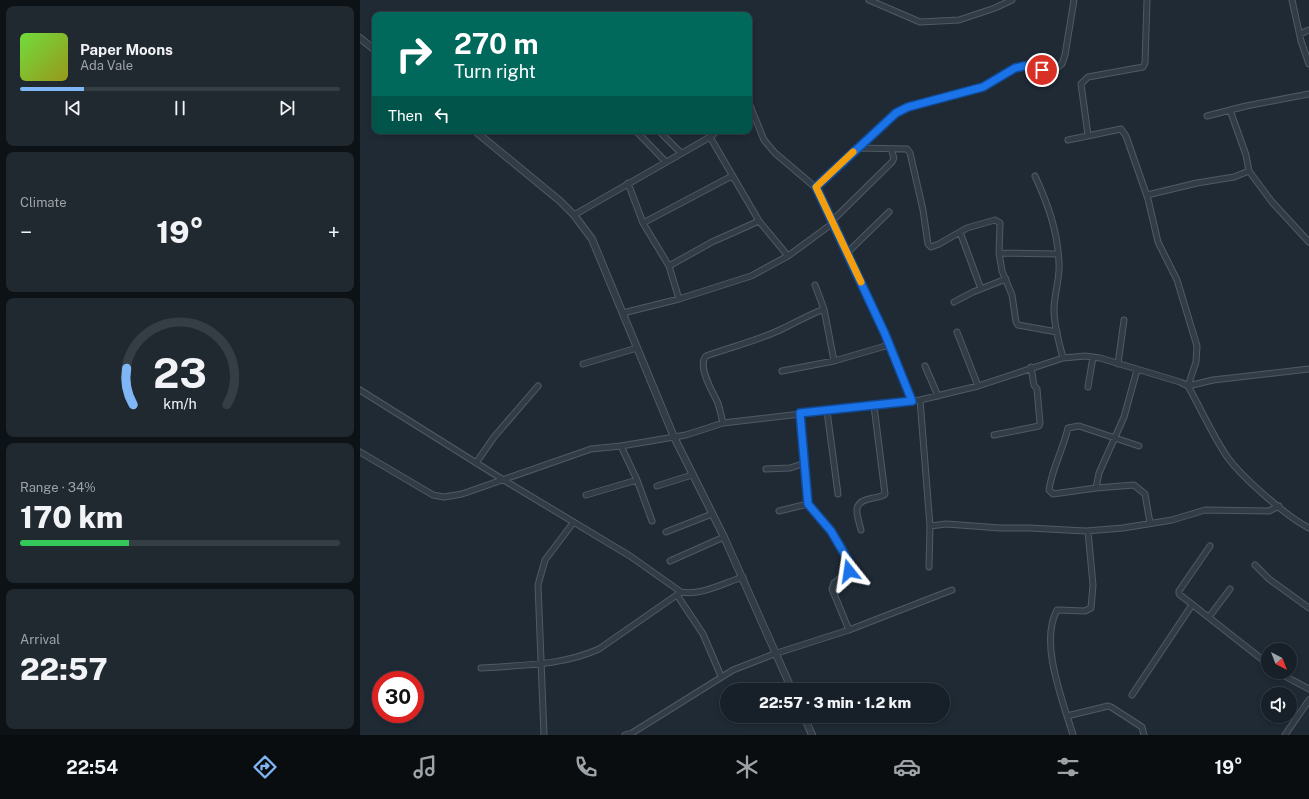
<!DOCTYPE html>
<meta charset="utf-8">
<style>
body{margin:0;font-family:"Public Sans",sans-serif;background:#202830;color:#f1f3f6;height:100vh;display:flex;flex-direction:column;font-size:15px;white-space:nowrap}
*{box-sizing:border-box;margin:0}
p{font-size:13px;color:#9ea3a8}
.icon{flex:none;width:22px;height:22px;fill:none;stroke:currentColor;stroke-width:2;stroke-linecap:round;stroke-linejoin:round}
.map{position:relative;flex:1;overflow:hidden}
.sheet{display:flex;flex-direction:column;gap:6px;padding:6px;background:#0d1216;width:360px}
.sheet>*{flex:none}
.top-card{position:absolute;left:12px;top:12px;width:380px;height:122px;border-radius:8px;box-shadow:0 2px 6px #0003,0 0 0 1px #363e45;background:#00695c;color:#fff;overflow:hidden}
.needle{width:26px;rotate:138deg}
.buttons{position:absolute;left:901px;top:643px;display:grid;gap:8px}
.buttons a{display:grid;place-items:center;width:36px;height:36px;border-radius:50%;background:#172028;box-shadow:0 2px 6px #0003,0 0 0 1px #363e45;font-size:20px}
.speed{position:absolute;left:12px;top:671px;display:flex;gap:8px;font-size:20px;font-weight:700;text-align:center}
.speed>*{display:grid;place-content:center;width:52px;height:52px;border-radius:50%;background:#172028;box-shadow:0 2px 6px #0003,0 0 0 1px #363e45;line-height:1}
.speed .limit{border:6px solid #d22;background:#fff;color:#111}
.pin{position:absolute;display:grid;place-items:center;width:34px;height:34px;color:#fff;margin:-17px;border:2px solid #fff;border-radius:50%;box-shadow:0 1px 4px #0007}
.me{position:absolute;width:44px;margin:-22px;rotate:345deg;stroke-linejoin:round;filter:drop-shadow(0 0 3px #0008)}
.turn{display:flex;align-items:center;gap:14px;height:84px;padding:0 16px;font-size:18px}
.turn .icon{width:52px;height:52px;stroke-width:2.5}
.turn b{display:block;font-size:28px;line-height:34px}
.then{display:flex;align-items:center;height:38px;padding:0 16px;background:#0003;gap:8px;font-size:15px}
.big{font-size:30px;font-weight:800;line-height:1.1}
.sheet .card{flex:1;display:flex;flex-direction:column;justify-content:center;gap:6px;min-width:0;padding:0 14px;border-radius:8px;background:#202830}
.sheet .dial{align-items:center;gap:0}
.dial svg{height:104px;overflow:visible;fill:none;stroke:#363e45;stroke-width:7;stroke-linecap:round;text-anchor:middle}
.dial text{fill:#f1f3f6;stroke:none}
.song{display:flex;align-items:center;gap:12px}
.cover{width:48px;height:48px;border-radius:6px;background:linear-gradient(135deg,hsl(100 70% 55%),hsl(60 70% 35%))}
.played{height:4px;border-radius:2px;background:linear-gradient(90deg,#7fb6f5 20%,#363e45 20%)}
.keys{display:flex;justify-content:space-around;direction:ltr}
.heat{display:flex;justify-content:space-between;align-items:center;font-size:22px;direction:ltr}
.charge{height:6px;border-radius:3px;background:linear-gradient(90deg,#34c759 34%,#363e45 0)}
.trip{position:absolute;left:360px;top:683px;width:230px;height:40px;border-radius:20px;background:#172028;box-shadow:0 2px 6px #0003,0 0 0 1px #363e45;font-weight:800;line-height:40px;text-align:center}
.tabs{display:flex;height:64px;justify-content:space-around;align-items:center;background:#090d10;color:#9ea3a8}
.tabs .icon{width:28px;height:28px}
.tabs .current{color:#7fb6f5}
.tabs b{font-size:18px;color:#f1f3f6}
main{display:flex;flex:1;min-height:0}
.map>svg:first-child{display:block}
</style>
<main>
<section class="sheet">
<div class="card">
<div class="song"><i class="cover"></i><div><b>Paper Moons</b><p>Ada Vale</p></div></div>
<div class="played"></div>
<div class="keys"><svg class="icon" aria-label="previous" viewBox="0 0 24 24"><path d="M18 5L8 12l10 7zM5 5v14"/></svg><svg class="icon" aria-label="pause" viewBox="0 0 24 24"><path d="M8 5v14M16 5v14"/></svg><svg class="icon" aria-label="next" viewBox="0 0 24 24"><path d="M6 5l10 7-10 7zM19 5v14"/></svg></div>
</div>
<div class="card"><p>Climate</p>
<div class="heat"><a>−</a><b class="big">19°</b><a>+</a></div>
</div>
<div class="card dial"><svg viewBox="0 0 100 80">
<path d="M14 69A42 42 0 1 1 86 69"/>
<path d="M14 69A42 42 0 0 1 9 41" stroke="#7fb6f5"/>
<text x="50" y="56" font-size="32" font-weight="700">23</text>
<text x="50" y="72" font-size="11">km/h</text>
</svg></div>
<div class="card"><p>Range · 34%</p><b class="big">170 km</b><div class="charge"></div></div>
<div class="card"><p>Arrival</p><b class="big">22:57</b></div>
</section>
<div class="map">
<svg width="949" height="735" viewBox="0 0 949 735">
<rect width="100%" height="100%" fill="#1f2a35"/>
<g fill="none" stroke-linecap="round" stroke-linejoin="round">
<g stroke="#505a64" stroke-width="7">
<path id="minor" d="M 509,0 L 560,22 L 599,20 L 635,8 L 652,0
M 932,0 L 941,41 L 949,64
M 940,34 L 949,30
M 389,103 L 404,140 L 415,153 L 455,187 L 525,334 L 552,401
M 870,110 L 886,155 L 889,171 L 912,202 L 949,242
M 847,116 L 886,106 L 949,94
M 276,131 L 306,162
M 299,131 L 321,153
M 728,135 L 721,84 L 728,77 L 783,67 L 785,63 L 787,0
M 350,137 L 399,221 L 428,256
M 708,140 L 761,129 L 766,136 L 788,199 L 798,242 L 817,280 L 837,346 L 836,362 L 828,386
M 498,148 L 547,149 L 550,153 L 563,210 L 568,244 L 571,247 L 579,244 L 607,228 L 635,220 L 640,223 L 640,225 L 639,253
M 675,176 C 688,204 698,232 699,264 C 700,279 694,294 694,310 C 694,326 699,342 703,358
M 268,183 L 283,223 L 309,266 L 319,299
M 455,187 L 536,113 L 548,107 L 623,87 L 655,68 L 663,66 L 694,70 L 702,64 L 705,55 L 714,0
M 787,195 L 837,183 L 874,177 L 889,171
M 214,215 L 350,137 L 357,131
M 472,221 L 532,162 L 534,158 L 531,149
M 283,223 L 372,176
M 600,232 L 621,289
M 487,253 L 529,212
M 309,266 L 352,242 L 399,221
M 455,285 L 464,309 L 474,361
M 594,302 L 613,292 L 646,279
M 263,313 L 319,299 L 391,276 L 428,256 L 473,223
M 597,332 L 618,386
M 697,332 L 658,325 L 656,322 L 652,295 L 642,271 L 639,253 L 698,254
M 223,364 L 277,348
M 758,364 L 764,320
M 565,366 L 578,396
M 422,371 L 474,361 L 529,345
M 828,386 L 853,380 L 949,369
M 728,387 L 733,357
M 0,390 L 142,479 L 270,556 L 321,592 C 340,596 364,583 383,577
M 560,400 L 570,526 L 569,567
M 467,411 L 478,494
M 440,413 L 448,504 L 476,539 L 489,562 L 489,571 L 474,583 L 472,589 L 489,630
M 363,423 C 361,416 360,408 357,401 C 352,391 337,366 346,356 C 371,347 397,341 422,329 C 436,322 449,315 464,309
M 634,435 L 679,426 L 680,423 L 677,389 L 674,385 L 671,367
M 261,446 L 277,480 L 292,521
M 779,446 L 719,426 L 708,428 C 703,450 692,468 689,490 L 693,494 L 736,488 L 774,485 L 785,494 L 790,523
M 0,452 L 73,495 L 84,497 L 102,494 L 231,449 L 261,446 L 326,435 L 363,423 L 560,400 L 618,386 L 703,358 L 725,356 L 740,358 L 820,382 L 828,386 C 841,409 854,438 868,458 C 883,478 927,517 949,528
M 116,463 L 134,437 L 178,386
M 406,469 L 430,468 L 445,463
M 297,486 L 332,475
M 736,488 L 739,473 L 764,417 L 777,370
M 226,495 L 277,480
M 419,511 L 448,504
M 570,526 L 586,524 L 640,528 L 669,528 L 726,531 L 763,528 L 812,520 L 845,510 L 909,511 L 919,506
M 501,530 C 497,513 490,502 513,498 C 517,497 522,497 525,494 L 514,406
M 306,532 L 352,514
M 850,546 L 819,591 L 819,594 L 908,664
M 310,561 L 364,537
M 895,565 L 909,579 L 949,608
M 317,595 L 343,634 L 361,676
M 849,617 L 870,589
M 121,668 C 161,665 201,666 239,649 L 321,592
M 917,672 L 949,689
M 772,695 L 832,605
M 707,716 L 748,706 L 751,707 L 782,727 L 784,735
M 184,735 L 178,585 L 185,560 L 213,523
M 265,735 L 272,733 L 373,670 L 414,654 L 489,630 L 592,590
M 713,735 C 703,701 679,643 697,610 L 725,611 L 731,608 L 733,585 L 728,531
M 925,735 L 949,700"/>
</g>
<g stroke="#505a64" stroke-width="8">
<path id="tertiary" d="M 0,38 L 15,50
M 115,131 L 200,201 L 214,215 L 232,239 L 314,437 L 364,537 L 432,690
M 444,716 L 452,735"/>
</g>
<use href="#minor" stroke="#323c46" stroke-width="5"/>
<use href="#tertiary" stroke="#323c46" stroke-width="6"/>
</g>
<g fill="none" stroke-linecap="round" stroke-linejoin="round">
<g stroke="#114b97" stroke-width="10">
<path id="route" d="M 489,571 L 489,562 L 481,548 L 471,531 L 448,504 L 440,413 L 552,401 L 525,334 L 456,187 L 536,113 L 548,107 L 623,87 L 655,68 L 664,66 L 682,70"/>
</g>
<use href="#route" stroke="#1a73e8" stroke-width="7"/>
<path stroke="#f59e0b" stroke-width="7" d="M 493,152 L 456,187 L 501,282"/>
</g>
</svg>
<div class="buttons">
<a><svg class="needle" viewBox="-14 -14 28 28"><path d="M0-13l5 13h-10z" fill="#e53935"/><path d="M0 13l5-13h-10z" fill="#9ea3a8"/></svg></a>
<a><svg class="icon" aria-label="sound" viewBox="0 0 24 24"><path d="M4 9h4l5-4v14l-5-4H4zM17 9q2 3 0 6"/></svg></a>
</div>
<div class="speed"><div class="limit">30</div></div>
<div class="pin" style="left:682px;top:70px;background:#d93025"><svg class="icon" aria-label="arrive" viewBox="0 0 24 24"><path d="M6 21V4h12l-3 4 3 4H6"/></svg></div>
<svg class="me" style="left:489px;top:571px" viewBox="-20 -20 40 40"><path d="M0-17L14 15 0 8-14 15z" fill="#1a73e8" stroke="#fff" stroke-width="4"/></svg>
<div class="trip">22:57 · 3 min · 1.2 km</div>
<div class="top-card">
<div class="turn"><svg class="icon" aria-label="right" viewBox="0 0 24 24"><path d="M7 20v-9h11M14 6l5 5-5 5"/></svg><div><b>270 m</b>Turn right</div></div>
<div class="then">Then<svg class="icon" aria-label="left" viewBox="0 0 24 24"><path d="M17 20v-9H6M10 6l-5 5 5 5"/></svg></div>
</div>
</div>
</main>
<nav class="tabs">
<b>22:54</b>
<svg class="icon current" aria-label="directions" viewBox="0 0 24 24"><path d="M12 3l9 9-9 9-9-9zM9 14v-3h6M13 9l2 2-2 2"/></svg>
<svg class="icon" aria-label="music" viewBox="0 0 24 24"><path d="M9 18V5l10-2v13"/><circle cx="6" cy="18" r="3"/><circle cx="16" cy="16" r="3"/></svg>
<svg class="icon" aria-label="phone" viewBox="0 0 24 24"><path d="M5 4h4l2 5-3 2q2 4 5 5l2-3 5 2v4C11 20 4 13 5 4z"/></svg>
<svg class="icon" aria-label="climate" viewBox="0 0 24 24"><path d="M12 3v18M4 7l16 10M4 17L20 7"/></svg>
<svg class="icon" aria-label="car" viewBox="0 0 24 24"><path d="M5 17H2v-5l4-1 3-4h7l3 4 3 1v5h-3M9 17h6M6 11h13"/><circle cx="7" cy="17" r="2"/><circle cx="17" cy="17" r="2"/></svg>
<svg class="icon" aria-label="filters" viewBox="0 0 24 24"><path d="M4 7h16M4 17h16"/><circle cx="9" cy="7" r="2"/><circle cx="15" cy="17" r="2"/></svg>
<b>19°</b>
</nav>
